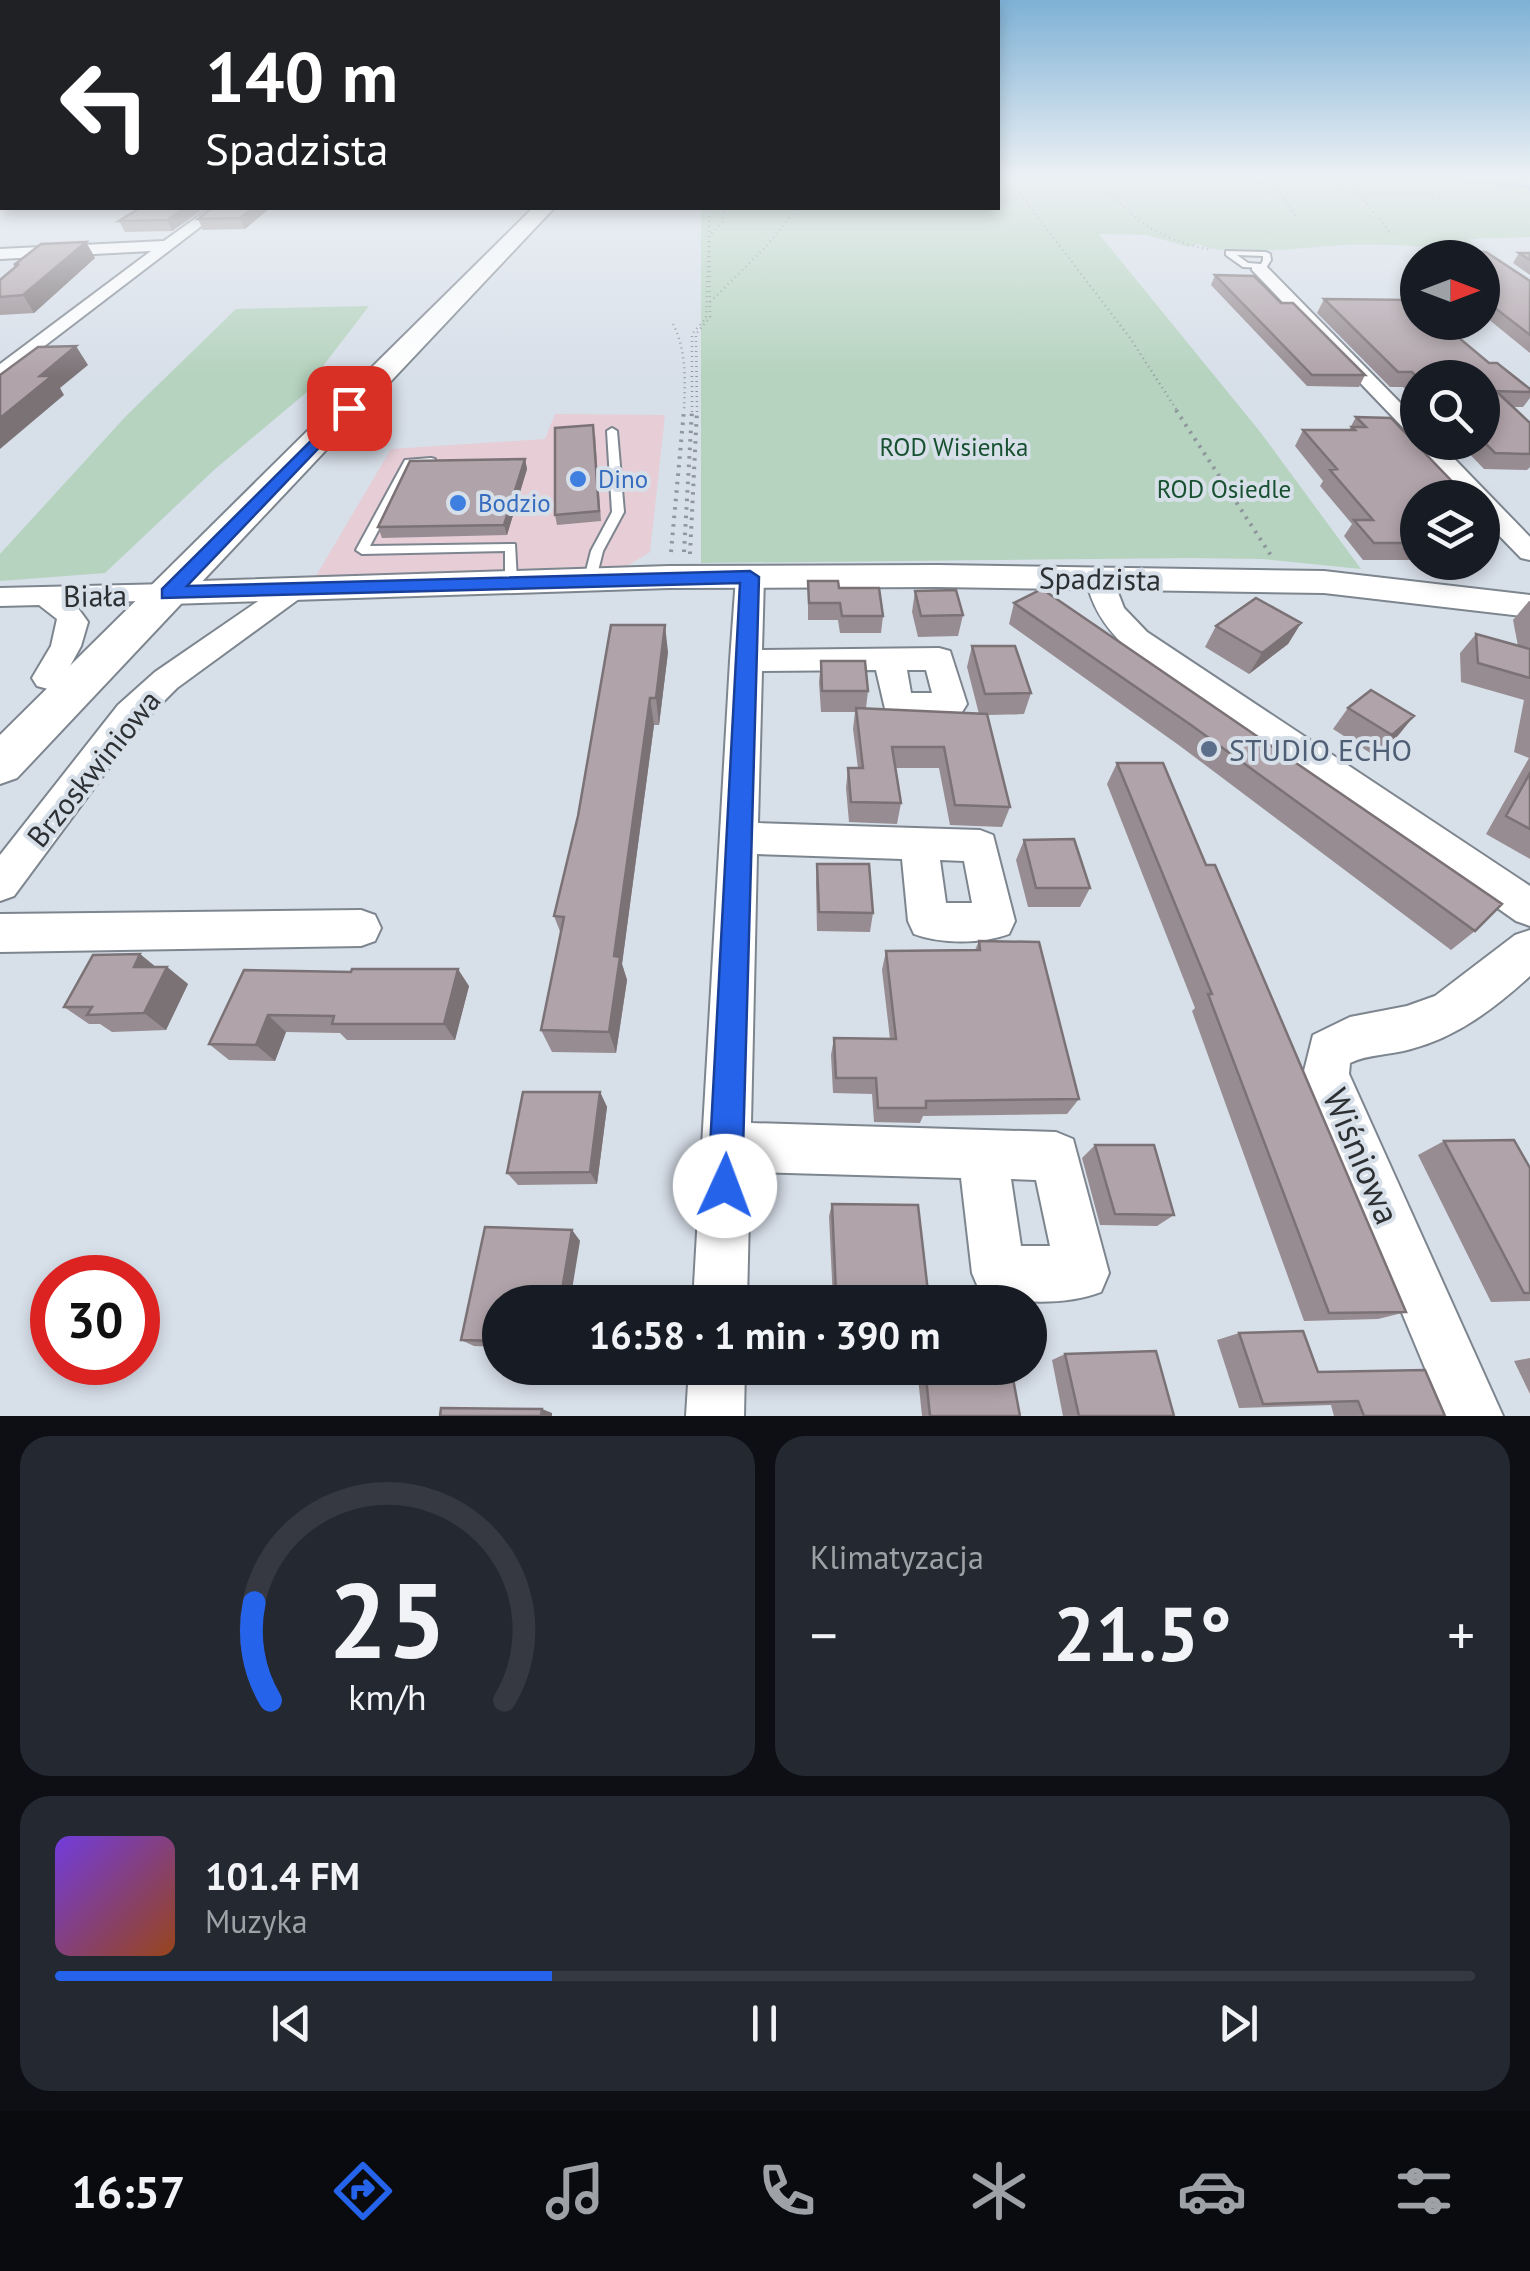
<!DOCTYPE html>
<html lang="pl">
<meta charset="utf-8">
<style>
body{margin:0;font-family:"PT Sans",sans-serif;background:#242831;color:#f1f3f6;height:100vh;display:flex;flex-direction:column;font-size:38px;white-space:nowrap}
*{box-sizing:border-box;margin:0}
p{font-size:32px;color:#9ea1a6}
.icon{flex:none;width:55px;height:55px;fill:none;stroke:currentColor;stroke-width:2;stroke-linecap:round;stroke-linejoin:round}
.map{position:relative;height:1416px;overflow:hidden}
.sheet{display:flex;flex-direction:column;gap:20px;padding:20px;background:#0d0f14;flex:1}
.sheet>*{flex:none}
.banner{position:absolute;left:0px;top:0px;width:1000px;height:210px;box-shadow:0 5px 15px #0003;background:#202124;color:#fff;overflow:hidden}
.needle{width:65px;rotate:90deg}
.buttons{position:absolute;left:1400px;top:240px;display:grid;gap:20px}
.buttons a{display:grid;place-items:center;width:100px;height:100px;border-radius:50%;background:#171b24;box-shadow:0 5px 15px #0003;font-size:50px}
.speed{position:absolute;left:30px;top:1255px;display:flex;gap:20px;font-size:50px;font-weight:700;text-align:center}
.speed>*{display:grid;place-content:center;width:130px;height:130px;border-radius:50%;background:#171b24;box-shadow:0 5px 15px #0003;line-height:1}
.speed .limit{border:15px solid #d22;background:#fff;color:#111}
.pin{position:absolute;display:grid;place-items:center;width:85px;height:85px;color:#fff;margin:-42px;border-radius:20px;box-shadow:0 5px 15px #0006}
.me{position:absolute;width:110px;margin:-55px;rotate:2deg;stroke-linejoin:round;filter:drop-shadow(0 0 8px #0008)}
.turn{display:flex;align-items:center;gap:35px;height:210px;padding:0 40px;font-size:45px}
.turn .icon{width:130px;height:130px;stroke-width:2.5}
.turn b{display:block;font-size:70px;line-height:85px}
.big{font-size:75px;font-weight:700;line-height:1.1}
.sheet .widget{flex:1;display:flex;flex-direction:column;justify-content:center;gap:15px;min-width:0;padding:0 35px;border-radius:30px;background:#242831}
.sheet .dial{align-items:center;gap:0}
.dial svg{height:260px;overflow:visible;fill:none;stroke:#363941;stroke-width:7;stroke-linecap:round;text-anchor:middle}
.dial text{fill:#f1f3f6;stroke:none}
.song{display:flex;align-items:center;gap:30px}
.cover{width:120px;height:120px;border-radius:15px;background:linear-gradient(135deg,hsl(260 70% 55%),hsl(20 70% 35%))}
.played{height:10px;border-radius:5px;background:linear-gradient(90deg,#2563eb 35%,#363941 35%)}
.keys{display:flex;justify-content:space-around;direction:ltr}
.heat{display:flex;justify-content:space-between;align-items:center;font-size:55px;direction:ltr}
.sheet .tiles{flex:1;display:grid;gap:20px;grid-template-columns:1fr 1fr}
.widget:last-child{grid-column:span 2}
.trip{position:absolute;left:482px;top:1285px;width:565px;height:100px;border-radius:50px;background:#171b24;box-shadow:0 5px 15px #0003;font-weight:700;line-height:100px;text-align:center}
.tabs{display:flex;height:160px;justify-content:space-around;align-items:center;background:#090b0e;color:#9ea1a6}
.tabs .icon{width:70px;height:70px}
.tabs .current{color:#2563eb}
.tabs b{font-size:45px;color:#f1f3f6}
.map>svg:first-child{display:block}
</style>
<div class="map">
<svg width="1530" height="1416" viewBox="0 0 1530 1416">
<rect width="100%" height="100%" fill="#d7dfe9"/>
<path fill="#e6cdd6" d="M 555,414 L 665,415 L 650,552 L 627,566 L 316,576 L 391,449 L 545,439 Z"/>
<path fill="#b5d3be" d="M 998,178 L 1530,178 L 1530,237 L 1468,239 L 1478,250 C 1434,248 1389,243 1345,245 C 1313,246 1223,259 1199,244 L 1187,247 L 1147,235 L 1099,234 L 1261,433 L 1361,569 L 1263,559 L 1190,558 L 701,563 L 701,208 L 998,208 Z
M 369,306 L 320,370 L 332,371 L 214,470 L 105,573 L 0,581 L 0,554 L 127,415 L 236,309 Z"/>
<g fill="none" stroke-linecap="round" stroke-linejoin="round">
<path stroke="#7facb9" stroke-width="4" d="M 1456,178 L 1530,187"/>
<g stroke="#7d858e" stroke-width="4">
<path id="service" d="M 1226,251 L 1266,252 L 1270,254 L 1271,260 L 1266,268 L 1243,267 L 1226,255 ZM 1237,255 L 1263,256 L 1263,260 L 1261,264 L 1248,263 Z
M 612,428 L 617,431 L 624,512 L 603,551 L 596,579 L 590,583 L 584,579 L 591,551 L 612,512 L 607,431 Z
M 431,458 L 435,459 L 435,463 L 413,465 L 370,546 L 515,544 L 517,581 L 516,584 L 511,585 L 505,581 L 505,551 L 362,554 L 356,550 L 405,460 Z"/>
</g>
<g stroke="#7d858e" stroke-width="4">
<path id="minor" d="M 210,208 L 225,208 L 0,380 L 0,364 L 151,251 L 0,259 L 0,249 L 164,241 Z
M 1252,264 L 1264,264 L 1418,421 L 1418,442 L 1438,442 L 1530,537 L 1530,560 L 1521,558 L 1482,518 L 1482,498 L 1464,498 L 1415,440 L 1252,270 Z
M 750,568 L 760,571 L 764,577 L 762,650 L 939,648 L 950,651 L 967,704 L 962,712 C 940,719 908,720 886,713 L 876,670 L 762,671 L 758,823 L 980,830 L 993,835 L 1015,921 L 1009,934 C 983,944 940,944 914,934 L 908,921 L 902,859 L 757,854 L 751,1123 L 1056,1132 L 1073,1139 L 1109,1273 L 1101,1292 C 1068,1305 1013,1305 980,1292 L 972,1273 L 961,1178 L 750,1172 L 747,1302 L 693,1302 L 730,661 L 736,577 L 740,571 ZM 907,670 L 926,670 L 932,693 L 911,693 ZM 940,860 L 964,861 L 972,903 L 946,903 ZM 1011,1179 L 1036,1180 L 1050,1246 L 1021,1246 Z
M 1100,569 L 1110,572 L 1124,608 L 1147,632 L 1530,886 L 1530,926 L 1516,921 L 1125,646 C 1105,627 1091,606 1086,578 L 1090,572 Z
M 293,581 L 303,584 L 307,590 L 303,596 L 177,688 L 142,723 L 14,896 L 0,901 L 0,855 L 118,705 L 155,672 L 283,584 Z
M 169,584 L 179,587 L 183,593 L 179,599 L 75,604 L 88,622 L 81,646 L 59,686 L 48,689 L 37,686 L 32,678 L 51,646 L 57,619 L 39,605 L 0,606 L 0,588 Z
M 361,910 L 375,915 L 381,928 L 375,941 L 361,946 L 0,952 L 0,914 Z
M 1530,930 L 1530,976 C 1495,1008 1457,1037 1411,1049 C 1391,1055 1368,1054 1350,1063 L 1349,1074 L 1503,1416 L 1445,1416 L 1303,1075 L 1313,1035 L 1350,1017 L 1407,1006 L 1435,996 L 1515,935 Z
M 689,1368 L 745,1368 L 744,1416 L 686,1416 Z"/>
</g>
<g stroke="#7d858e" stroke-width="4">
<path id="tertiary" d="M 938,565 L 1324,571 L 1530,595 L 1530,617 L 1324,593 L 938,587 L 669,588 L 169,604 L 157,601 L 152,593 L 157,585 L 169,582 L 669,566 Z"/>
</g>
<g stroke="#7d858e" stroke-width="4">
<path id="secondary" d="M 533,208 L 554,208 L 17,778 L 0,784 L 0,735 Z"/>
</g>
<path stroke="#8f969d" stroke-width="2.5" stroke-dasharray="1 4" stroke-linecap="butt" d="M 1008,178 L 1130,338 L 1178,412
M 1096,178 C 1134,220 1155,239 1212,250
M 1223,178 L 1314,189 L 1435,196
M 1430,178 L 1530,190
M 1276,185 L 1296,217
M 1357,192 L 1392,235
M 710,302 L 766,247 L 797,208
M 673,324 C 687,351 685,382 684,412
M 692,412 L 692,334 L 706,318 L 709,236 L 723,221 L 724,208
M 697,412 L 696,334 L 710,317 L 709,208"/>
<path stroke="#8f969d" stroke-width="4" stroke-dasharray="2.5 6" stroke-linecap="butt" d="M 1176,410 L 1272,557
M 671,552 L 684,410
M 684,552 L 692,410
M 690,554 L 697,410"/>
<use href="#service" fill="#fff" fill-rule="evenodd"/>
<use href="#minor" fill="#fff" fill-rule="evenodd"/>
<use href="#tertiary" fill="#fff" fill-rule="evenodd"/>
<use href="#secondary" fill="#fff" fill-rule="evenodd"/>
</g>
<path fill="#978c91" d="M 140,208 L 205,208 L 172,231 L 125,232 L 119,221 Z
M 270,208 L 245,229 L 203,230 L 198,219 Z
M 86,242 L 95,258 L 34,313 L 0,315 L 0,280 L 15,267 L 14,265 Z
M 1448,252 L 1486,252 L 1530,281 L 1530,353 L 1482,314 L 1482,258 L 1421,258 L 1445,257 Z
M 1519,253 L 1530,253 L 1530,275 L 1513,263 Z
M 1215,275 L 1281,303 L 1365,375 L 1359,387 L 1307,386 L 1211,285 Z
M 1324,299 L 1489,363 L 1530,389 L 1530,398 L 1523,407 L 1513,407 L 1530,423 L 1530,467 L 1527,470 L 1484,469 L 1458,442 L 1482,442 L 1482,378 L 1418,378 L 1418,401 L 1403,387 L 1390,387 L 1317,313 Z
M 1356,417 L 1391,418 L 1418,498 L 1418,557 L 1415,560 L 1363,560 L 1344,536 L 1352,524 L 1320,486 L 1323,481 L 1295,446 L 1303,430 L 1349,430 Z
M 595,434 L 601,521 L 557,525 L 555,515 Z
M 525,459 L 527,469 L 507,535 L 382,538 L 378,527 Z
M 1482,513 L 1494,524 L 1482,538 Z
M 808,581 L 839,588 L 883,616 L 881,633 L 840,633 L 838,620 L 808,620 Z
M 1042,589 L 1475,931 L 1451,950 L 1180,746 L 1009,624 L 1014,603 Z
M 915,591 L 963,615 L 958,636 L 918,637 L 912,612 Z
M 1529,601 L 1530,601 L 1530,859 L 1486,834 L 1529,758 L 1514,752 L 1524,700 L 1461,682 L 1460,653 L 1476,634 L 1518,646 L 1513,620 Z
M 1301,623 L 1288,644 L 1249,674 L 1205,647 L 1216,626 Z
M 972,646 L 1031,693 L 1024,714 L 987,715 L 1010,807 L 1002,827 L 950,825 L 939,768 L 895,768 L 901,803 L 897,824 L 849,822 L 846,788 L 848,768 L 858,768 L 853,729 L 855,712 L 821,712 L 819,682 L 821,661 L 868,691 L 866,708 L 979,714 L 967,667 Z
M 668,652 L 659,725 L 654,725 L 622,964 L 627,980 L 616,1053 L 552,1052 L 541,1030 L 561,934 L 554,916 Z
M 1348,708 L 1397,737 L 1375,756 L 1333,729 Z
M 1117,763 L 1206,865 L 1406,1312 L 1378,1319 L 1304,1321 L 1192,1011 L 1195,1008 L 1107,784 Z
M 1024,840 L 1090,888 L 1080,907 L 1028,907 L 1016,860 Z
M 817,864 L 873,913 L 870,932 L 817,931 L 816,883 Z
M 979,941 L 1079,1099 L 1067,1114 L 923,1116 L 920,1123 L 874,1122 L 872,1094 L 833,1093 L 831,1055 L 834,1038 L 890,1039 L 882,970 L 886,951 L 975,950 Z
M 140,954 L 155,967 L 167,967 L 188,984 L 166,1030 L 112,1032 L 100,1024 L 89,1024 L 64,1007 Z
M 244,970 L 469,986 L 455,1040 L 347,1040 L 340,1033 L 286,1032 L 275,1061 L 229,1060 L 209,1044 Z
M 600,1092 L 607,1107 L 597,1184 L 518,1185 L 507,1173 Z
M 1444,1141 L 1530,1168 L 1530,1301 L 1491,1302 L 1418,1155 Z
M 1095,1145 L 1174,1215 L 1157,1226 L 1100,1225 L 1082,1158 Z
M 832,1204 L 928,1292 L 921,1300 L 833,1301 L 829,1216 Z
M 572,1230 L 580,1241 L 500,1302 L 500,1347 L 474,1346 L 461,1340 Z
M 1239,1333 L 1318,1372 L 1445,1416 L 1334,1416 L 1331,1405 L 1239,1408 L 1217,1340 Z
M 1065,1354 L 1174,1416 L 1063,1416 L 1052,1360 Z
M 1530,1358 L 1530,1394 L 1514,1361 Z
M 917,1368 L 1011,1368 L 1020,1416 L 922,1416 Z"/>
<path fill="#7b7276" d="M 185,208 L 205,208 L 172,231 L 167,220 Z
M 253,208 L 270,208 L 245,229 L 240,218 Z
M 86,242 L 95,258 L 34,313 L 23,295 Z
M 76,346 L 88,365 L 60,388 L 64,395 L 0,449 L 0,418 L 40,376 Z
M 525,459 L 527,469 L 507,535 L 504,525 Z
M 1301,623 L 1288,644 L 1249,674 L 1262,653 Z
M 665,625 L 668,652 L 659,725 L 656,698 Z
M 650,698 L 654,725 L 622,964 L 627,980 L 616,1053 L 609,1032 L 614,956 Z
M 1414,716 L 1397,737 L 1375,756 L 1392,735 Z
M 140,954 L 162,972 L 134,967 Z
M 167,967 L 188,984 L 166,1030 L 144,1013 Z
M 458,969 L 469,986 L 455,1040 L 444,1024 Z
M 268,1015 L 286,1032 L 275,1061 L 256,1045 Z
M 600,1092 L 607,1107 L 597,1184 L 590,1172 Z
M 572,1230 L 580,1241 L 570,1302 L 560,1302 Z
M 542,1409 L 552,1413 L 552,1416 L 541,1416 Z"/>
<path fill="#b0a3a9" stroke="#7b7276" stroke-width="2.5" d="M 140,208 L 185,208 L 167,220 L 119,221 Z
M 212,208 L 253,208 L 240,218 L 198,219 Z
M 86,242 L 23,295 L 0,297 L 0,280 L 19,264 L 14,265 L 41,244 Z
M 1448,252 L 1486,252 L 1530,281 L 1530,335 L 1482,298 L 1482,258 L 1421,257 L 1456,257 Z
M 1519,253 L 1530,253 L 1530,260 Z
M 1215,275 L 1254,276 L 1281,303 L 1293,303 L 1365,375 L 1312,375 Z
M 1324,299 L 1413,300 L 1418,304 L 1418,322 L 1440,322 L 1489,363 L 1497,363 L 1530,389 L 1530,392 L 1496,391 L 1530,423 L 1530,454 L 1495,453 L 1482,440 L 1482,378 L 1418,378 L 1412,372 L 1398,372 Z
M 76,346 L 40,376 L 52,376 L 0,418 L 0,375 L 38,347 Z
M 1356,417 L 1391,418 L 1468,498 L 1418,498 L 1418,523 L 1409,523 L 1418,532 L 1418,543 L 1374,543 L 1354,520 L 1373,520 L 1330,470 L 1337,469 L 1303,430 L 1355,430 L 1352,427 L 1366,427 Z
M 593,425 L 599,511 L 555,515 L 555,428 Z
M 525,459 L 504,525 L 378,527 L 410,461 Z
M 1482,513 L 1494,524 L 1482,524 Z
M 808,581 L 838,581 L 839,588 L 879,588 L 883,616 L 842,616 L 840,603 L 809,603 Z
M 1042,589 L 1502,904 L 1475,931 L 1191,725 L 1014,603 Z
M 956,590 L 963,615 L 921,616 L 915,591 Z
M 1256,598 L 1301,623 L 1262,653 L 1216,626 Z
M 611,625 L 665,625 L 656,698 L 650,698 L 614,956 L 620,957 L 609,1032 L 541,1030 L 564,917 L 554,916 L 578,816 Z
M 1476,634 L 1530,649 L 1530,678 L 1478,663 Z
M 972,646 L 1015,646 L 1031,693 L 985,694 Z
M 821,661 L 865,661 L 868,691 L 822,691 Z
M 1371,690 L 1414,716 L 1392,735 L 1348,708 Z
M 856,708 L 987,714 L 1010,807 L 955,805 L 944,747 L 892,747 L 901,803 L 851,802 L 848,768 L 863,768 Z
M 1117,763 L 1163,763 L 1206,865 L 1215,865 L 1406,1312 L 1329,1313 L 1208,994 L 1212,994 Z
M 1530,773 L 1530,829 L 1506,816 Z
M 1074,839 L 1090,888 L 1036,888 L 1024,840 Z
M 817,864 L 869,864 L 873,913 L 819,912 Z
M 979,941 L 1039,942 L 1079,1099 L 926,1101 L 926,1108 L 878,1108 L 876,1078 L 836,1078 L 834,1038 L 896,1039 L 886,951 L 980,950 Z
M 140,954 L 134,967 L 167,967 L 144,1013 L 87,1015 L 92,1007 L 64,1007 L 93,955 Z
M 352,969 L 458,969 L 444,1024 L 332,1024 L 334,1016 L 268,1015 L 256,1045 L 209,1044 L 244,970 L 351,972 Z
M 523,1092 L 600,1092 L 590,1172 L 507,1173 Z
M 1514,1140 L 1530,1168 L 1530,1293 L 1524,1293 L 1444,1141 Z
M 1095,1145 L 1154,1145 L 1174,1215 L 1115,1214 Z
M 832,1204 L 918,1205 L 928,1292 L 836,1293 Z
M 485,1227 L 572,1230 L 560,1302 L 500,1302 L 500,1341 L 461,1340 Z
M 1303,1331 L 1318,1372 L 1425,1370 L 1445,1416 L 1364,1416 L 1358,1401 L 1263,1404 L 1239,1333 Z
M 1156,1351 L 1174,1416 L 1079,1416 L 1065,1354 Z
M 925,1368 L 1011,1368 L 1020,1416 L 930,1416 Z
M 441,1408 L 542,1409 L 541,1416 L 440,1416 Z"/>
<linearGradient id="sky" x2="0" y2="1"><stop stop-color="#7eb1d5"/><stop offset="0.47" stop-color="#edf1f5"/><stop offset="1" stop-color="#edf1f5" stop-opacity="0"/></linearGradient>
<rect width="1530" height="377" fill="url(#sky)"/>
<path fill="#2563eb" stroke="#184099" stroke-width="2.5" d="M 349,403 L 356,408 L 354,411 L 187,586 L 750,571 L 759,577 L 742,1186 L 737,1198 L 725,1203 L 713,1198 L 708,1186 L 740,583 L 162,598 L 162,589 Z"/>
<g fill="#3f7fe0" stroke="#d7dfe9" stroke-width="4">
<circle cx="578" cy="479" r="10"/>
<circle cx="458" cy="503" r="10"/>
</g>
<circle fill="#5c6f8a" stroke="#d7dfe9" stroke-width="4" cx="1209" cy="749" r="10"/>
<g text-anchor="middle" dominant-baseline="central" stroke-width="8" stroke-linejoin="round" paint-order="stroke">
<g font-size="25" fill="#175130" stroke="#d7dfe9">
<text x="954" y="447">ROD Wisienka</text>
<text x="1224" y="489">ROD Osiedle</text>
</g>
<g font-size="25" fill="#366cbe" stroke="#d7dfe9" text-anchor="start">
<text x="598" y="479">Dino</text>
<text x="478" y="503">Bodzio</text>
</g>
<g font-size="30" fill="#2c3033" stroke="#d7dfe9">
<text transform="translate(1100 578) rotate(1)">Spadzista</text>
<text transform="translate(95 595) rotate(-1)">Biała</text>
<text transform="translate(93 768) rotate(-51)">Brzoskwiniowa</text>
</g>
<g font-size="30" fill="#4e5e75" stroke="#d7dfe9" text-anchor="start">
<text x="1229" y="749">STUDIO ECHO</text>
</g>
<g font-size="35" fill="#2c3033" stroke="#d7dfe9">
<text transform="translate(1362 1156) rotate(67)">Wiśniowa</text>
</g>
</g>
</svg>
<div class="buttons">
<a><svg class="needle" viewBox="-14 -14 28 28"><path d="M0-13l5 13h-10z" fill="#e53935"/><path d="M0 13l5-13h-10z" fill="#9ea1a6"/></svg></a>
<a><svg class="icon" aria-label="search" viewBox="0 0 24 24"><circle cx="10" cy="10" r="6"/><path d="M15 15l6 6"/></svg></a>
<a><svg class="icon" aria-label="layers" viewBox="0 0 24 24"><path d="M12 4l9 5-9 5-9-5zM3 14l9 5 9-5"/></svg></a>
</div>
<div class="speed"><div class="limit">30</div></div>
<div class="pin" style="left:349px;top:408px;background:#d93025"><svg class="icon" aria-label="arrive" viewBox="0 0 24 24"><path d="M6 21V4h12l-3 4 3 4H6"/></svg></div>
<svg class="me" style="left:725px;top:1186px" viewBox="-20 -20 40 40"><circle r="19" fill="#fff"/><path d="M0-13L10 11 0 6-10 11z" fill="#2563eb"/></svg>
<div class="trip">16:58 · 1 min · 390 m</div>
<div class="banner">
<div class="turn"><svg class="icon" aria-label="left" viewBox="0 0 24 24"><path d="M17 20v-9H6M10 6l-5 5 5 5"/></svg><div><b>140 m</b>Spadzista</div></div>
</div>
</div>
<section class="sheet">
<div class="tiles">
<div class="widget dial"><svg viewBox="0 0 100 80">
<path d="M14 69A42 42 0 1 1 86 69"/>
<path d="M14 69A42 42 0 0 1 9 39" stroke="#2563eb"/>
<text x="50" y="56" font-size="32" font-weight="700">25</text>
<text x="50" y="72" font-size="11">km/h</text>
</svg></div>
<div class="widget"><p>Klimatyzacja</p>
<div class="heat"><a>−</a><b class="big">21.5°</b><a>+</a></div>
</div>
<div class="widget">
<div class="song"><i class="cover"></i><div><b>101.4 FM</b><p>Muzyka</p></div></div>
<div class="played"></div>
<div class="keys"><svg class="icon" aria-label="previous" viewBox="0 0 24 24"><path d="M18 5L8 12l10 7zM5 5v14"/></svg><svg class="icon" aria-label="pause" viewBox="0 0 24 24"><path d="M8 5v14M16 5v14"/></svg><svg class="icon" aria-label="next" viewBox="0 0 24 24"><path d="M6 5l10 7-10 7zM19 5v14"/></svg></div>
</div>
</div>
</section>
<nav class="tabs">
<b>16:57</b>
<svg class="icon current" aria-label="directions" viewBox="0 0 24 24"><path d="M12 3l9 9-9 9-9-9zM9 14v-3h6M13 9l2 2-2 2"/></svg>
<svg class="icon" aria-label="music" viewBox="0 0 24 24"><path d="M9 18V5l10-2v13"/><circle cx="6" cy="18" r="3"/><circle cx="16" cy="16" r="3"/></svg>
<svg class="icon" aria-label="phone" viewBox="0 0 24 24"><path d="M5 4h4l2 5-3 2q2 4 5 5l2-3 5 2v4C11 20 4 13 5 4z"/></svg>
<svg class="icon" aria-label="climate" viewBox="0 0 24 24"><path d="M12 3v18M4 7l16 10M4 17L20 7"/></svg>
<svg class="icon" aria-label="car" viewBox="0 0 24 24"><path d="M5 17H2v-5l4-1 3-4h7l3 4 3 1v5h-3M9 17h6M6 11h13"/><circle cx="7" cy="17" r="2"/><circle cx="17" cy="17" r="2"/></svg>
<svg class="icon" aria-label="filters" viewBox="0 0 24 24"><path d="M4 7h16M4 17h16"/><circle cx="9" cy="7" r="2"/><circle cx="15" cy="17" r="2"/></svg>
</nav>
